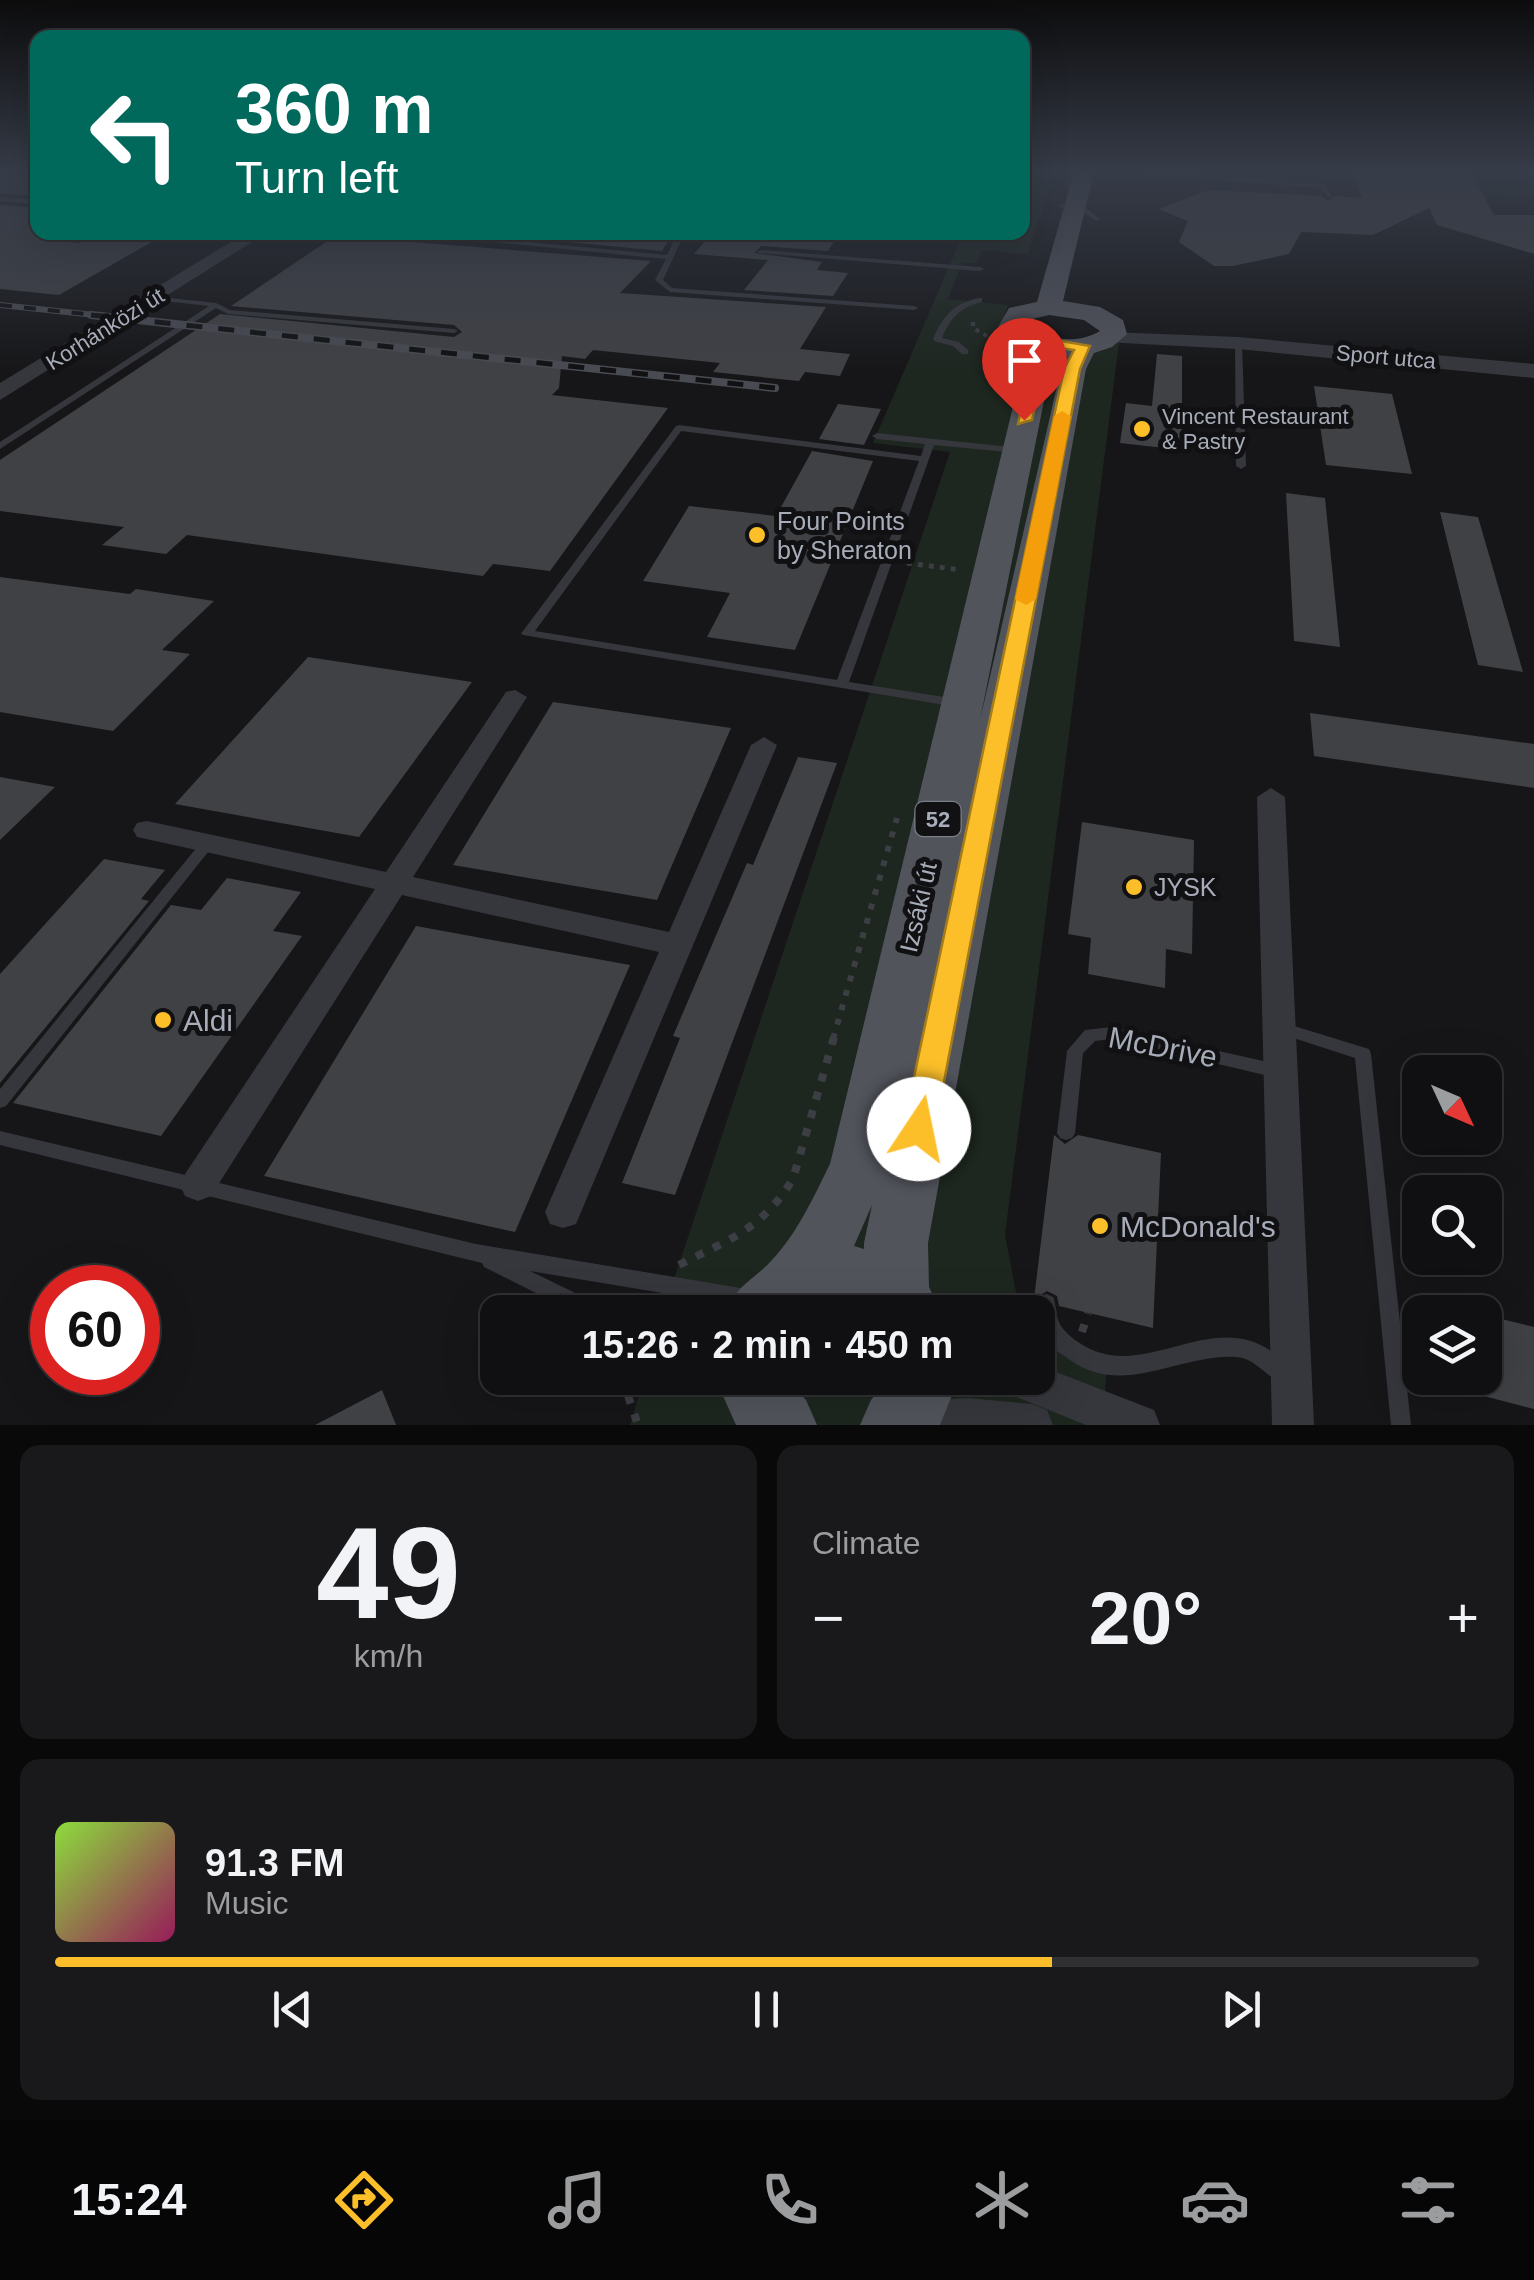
<!DOCTYPE html>
<meta charset="utf-8">
<style>
body{margin:0;font-family:Helvetica,sans-serif;background:#19191b;color:#f1f3f6;height:100vh;display:flex;flex-direction:column;font-size:38px;white-space:nowrap}
*{box-sizing:border-box;margin:0}
p{font-size:32px;color:#9c9d9f}
.icon{flex:none;width:55px;height:55px;fill:none;stroke:currentColor;stroke-width:2;stroke-linecap:round;stroke-linejoin:round}
.map{position:relative;height:1425px;overflow:hidden}
.details{display:flex;flex-direction:column;gap:20px;padding:20px;background:#09090a;flex:1}
.details>*{flex:none}
.hud{position:absolute;left:30px;top:30px;width:1000px;height:210px;border-radius:20px;box-shadow:0 10px 40px #0002,0 0 0 2px #303032;background:#00695c;color:#fff;overflow:hidden}
.needle{width:65px;rotate:134deg}
.buttons{position:absolute;left:1402px;top:1055px;display:grid;gap:20px}
.buttons a{display:grid;place-items:center;width:100px;height:100px;border-radius:20px;background:#101012;box-shadow:0 10px 40px #0002,0 0 0 2px #303032;font-size:50px}
.speed{position:absolute;left:30px;top:1265px;display:flex;gap:20px;font-size:50px;font-weight:700;text-align:center}
.speed>*{display:grid;place-content:center;width:130px;height:130px;border-radius:50%;background:#101012;box-shadow:0 10px 40px #0002,0 0 0 2px #303032;line-height:1}
.speed .limit{border:15px solid #d22;background:#fff;color:#111}
.pin{position:absolute;display:grid;place-items:center;width:85px;height:85px;color:#fff;margin:-102px -42px;border-radius:50% 50% 50% 0;rotate:-45deg;box-shadow:0 0 10px #0007}
.pin .icon{rotate:45deg}
.me{position:absolute;width:110px;margin:-55px;rotate:11deg;stroke-linejoin:round;filter:drop-shadow(0 0 8px #0008)}
.turn{display:flex;align-items:center;gap:35px;height:210px;padding:0 40px;font-size:45px}
.turn .icon{width:130px;height:130px;stroke-width:2.5}
.turn b{display:block;font-size:70px;line-height:85px}
.big{font-size:75px;font-weight:600;line-height:1.1}
.details .tile{flex:1;display:flex;flex-direction:column;justify-content:center;gap:15px;min-width:0;padding:0 35px;border-radius:20px;background:#19191b}
.details .dial{align-items:center;gap:0}
.dial b{font-size:130px;line-height:1}
.song{display:flex;align-items:center;gap:30px}
.cover{width:120px;height:120px;border-radius:15px;background:linear-gradient(135deg,hsl(90 70% 55%),hsl(330 70% 35%))}
.played{height:10px;border-radius:5px;background:linear-gradient(90deg,#fcbf29 70%,#303032 70%)}
.keys{display:flex;justify-content:space-around;direction:ltr}
.heat{display:flex;justify-content:space-between;align-items:center;font-size:55px;direction:ltr}
.details .tiles{flex:1;display:grid;gap:20px;grid-template-columns:1fr 1fr}
.tile:last-child{grid-column:span 2}
.trip{position:absolute;left:480px;top:1295px;width:575px;height:100px;border-radius:20px;background:#101012;box-shadow:0 10px 40px #0002,0 0 0 2px #303032;font-weight:600;line-height:100px;text-align:center}
.tabs{display:flex;height:160px;justify-content:space-around;align-items:center;background:#060607;color:#9c9d9f}
.tabs .icon{width:70px;height:70px}
.tabs .on{color:#fcbf29}
.tabs b{font-size:45px;color:#f1f3f6}
.map>svg:first-child{display:block}
</style>
<div class="map">
<svg width="1534" height="1425" viewBox="0 0 1534 1425">
<rect width="100%" height="100%" fill="#161618"/>
<path fill="#1d261f" d="M 1023,172 L 1054,172 L 1028,254 L 982,250 L 976,263 L 962,263 L 948,299 L 1008,305 L 998,333 L 1119,343 L 1005,1235 L 1019,1308 L 1024,1312 L 663,1312 L 950,452 L 873,443 L 960,241 L 895,236 L 1022,232 Z
M 1475,172 L 1534,172 L 1534,199 L 1487,194 Z
M 1038,1323 L 1106,1375 L 1103,1425 L 630,1425 L 644,1378 L 1038,1378 Z"/>
<path fill="#404145" d="M 0,172 L 38,172 L 38,196 L 0,193 Z
M 1354,172 L 1472,173 L 1494,215 L 1534,215 L 1534,254 L 1437,225 L 1429,208 L 1373,235 L 1301,232 L 1289,254 L 1233,266 L 1214,266 L 1179,242 L 1188,221 L 1158,209 L 1209,190 L 1322,196 L 1328,201 L 1335,196 L 1362,198 Z
M 0,205 L 38,208 L 38,239 L 79,243 L 98,232 L 169,232 L 59,295 L 0,289 Z
M 511,232 L 674,232 L 662,251 L 506,236 Z
M 713,232 L 840,232 L 828,251 L 761,246 L 754,253 L 822,262 L 817,270 L 848,273 L 833,296 L 744,290 L 768,260 L 694,254 Z
M 335,236 L 651,261 L 620,293 L 826,307 L 800,349 L 850,354 L 840,376 L 805,372 L 799,381 L 713,372 L 720,363 L 593,350 L 585,359 L 562,356 L 559,388 L 552,395 L 668,408 L 550,571 L 493,564 L 483,576 L 187,535 L 166,554 L 102,545 L 124,527 L 0,511 L 0,460 L 220,314 L 454,337 L 462,332 L 454,325 L 231,306 Z
M 1157,354 L 1182,356 L 1182,450 L 1120,443 L 1126,403 L 1152,406 Z
M 1314,386 L 1392,394 L 1412,474 L 1326,465 Z
M 838,404 L 881,409 L 864,445 L 819,439 Z
M 812,451 L 873,461 L 795,650 L 707,637 L 730,593 L 643,581 L 689,506 L 776,516 Z
M 1286,493 L 1325,498 L 1340,647 L 1294,641 Z
M 1440,512 L 1478,517 L 1523,672 L 1478,665 Z
M 0,577 L 130,594 L 136,589 L 214,601 L 162,650 L 190,654 L 113,731 L 0,712 Z
M 308,657 L 472,682 L 359,837 L 175,804 Z
M 553,702 L 731,728 L 657,900 L 453,865 Z
M 1310,713 L 1534,744 L 1534,788 L 1314,756 Z
M 798,757 L 837,763 L 675,1195 L 622,1183 L 680,1038 L 673,1036 L 747,863 L 753,865 Z
M 0,777 L 55,787 L 0,840 Z
M 1082,822 L 1194,840 L 1192,954 L 1166,949 L 1165,988 L 1088,974 L 1091,938 L 1068,934 Z
M 104,859 L 165,870 L 141,899 L 149,901 L 0,1083 L 0,974 Z
M 227,878 L 301,892 L 273,931 L 302,936 L 161,1136 L 13,1103 L 171,905 L 201,910 Z
M 416,926 L 630,965 L 515,1232 L 264,1176 Z
M 1054,1135 L 1065,1144 L 1078,1135 L 1161,1153 L 1153,1328 L 1059,1306 L 1057,1296 L 1047,1291 L 1034,1299 Z
M 1485,1315 L 1534,1327 L 1534,1409 L 1484,1396 Z
M 382,1390 L 396,1425 L 315,1425 Z"/>
<g fill="none" stroke-linecap="round" stroke-linejoin="round">
<path stroke="#3c3e44" stroke-width="4" stroke-dasharray="4 5" stroke-linecap="butt" d="M 973,322 L 973,328 L 987,336"/>
<path stroke="#3c3e44" stroke-width="5" stroke-dasharray="5 6" stroke-linecap="butt" d="M 835,554 L 871,558
M 907,563 L 961,570"/>
<path stroke="#3c3e44" stroke-width="6" stroke-dasharray="6 9" stroke-linecap="butt" d="M 833,1039 L 897,818"/>
<path stroke="#3c3e44" stroke-width="8" stroke-dasharray="8 11" stroke-linecap="butt" d="M 679,1265 C 730,1239 761,1230 793,1179 L 834,1037
M 634,1312 L 639,1301
M 1082,1332 L 1088,1313
M 622,1378 L 638,1425"/>
<path fill="#36373d" fill-rule="evenodd" d="M 1121,172 L 1156,172 L 1324,184 L 1332,196 L 1327,197 L 1322,188 Z
M 0,197 L 38,200 L 38,204 L 0,201 Z
M 1061,204 L 1089,210 L 1101,220 L 1096,221 L 1085,213 L 1059,207 Z
M 392,232 L 423,232 L 667,255 L 678,232 L 685,232 L 663,280 L 672,288 L 914,306 L 918,308 L 914,310 L 670,292 L 655,280 L 666,259 Z
M 938,232 L 1005,236 L 1008,238 L 1005,240 Z
M 761,250 L 980,267 L 984,269 L 980,271 L 759,253 L 757,252 Z
M 152,296 L 216,303 L 230,310 L 454,329 L 458,331 L 454,333 L 228,314 L 216,308 L 0,449 L 0,442 L 209,306 L 155,300 L 152,300 Z
M 979,298 L 982,298 L 982,302 C 960,307 950,318 942,338 L 959,342 L 968,350 L 968,354 L 962,354 L 953,346 L 934,341 L 933,339 C 943,316 954,303 979,298 Z
M 1235,341 L 1242,343 L 1246,466 L 1241,469 L 1236,466 Z
M 679,425 L 921,456 L 925,444 L 877,439 L 872,436 L 877,433 L 1020,448 L 1022,450 L 1017,453 L 934,445 L 849,682 L 957,699 L 961,700 L 963,703 L 961,706 L 957,707 L 523,635 L 521,633 L 523,631 L 676,426 ZM 681,431 L 919,461 L 837,680 L 535,631 Z
M 207,839 L 212,841 L 214,844 L 212,847 L 6,1106 L 0,1108 L 0,1089 L 202,841 Z
M 1281,1022 L 1369,1049 L 1371,1054 L 1411,1425 L 1391,1425 L 1355,1058 L 1275,1032 L 1273,1028 L 1275,1024 Z
M 1112,1027 L 1277,1064 L 1283,1066 L 1285,1071 L 1283,1076 L 1277,1078 L 1112,1039 L 1095,1041 L 1083,1053 L 1075,1133 L 1072,1138 L 1066,1140 L 1060,1138 L 1057,1133 L 1067,1051 L 1085,1030 Z
M 0,1131 L 476,1244 L 747,1289 L 754,1292 L 757,1298 L 754,1304 L 747,1307 L 530,1271 L 600,1305 L 603,1312 L 574,1312 L 484,1267 L 482,1263 L 0,1145 Z
M 1046,1294 L 1053,1297 C 1057,1306 1055,1317 1061,1326 C 1066,1333 1071,1337 1078,1342 C 1141,1386 1208,1308 1271,1351 C 1280,1357 1288,1363 1292,1373 L 1289,1380 L 1282,1383 C 1265,1376 1255,1358 1236,1357 C 1179,1354 1123,1398 1070,1360 C 1061,1354 1053,1349 1047,1340 C 1038,1326 1033,1311 1039,1297 Z"/>
<path fill="#36373d" fill-rule="evenodd" d="M 515,690 L 527,697 L 413,877 L 669,932 L 751,745 L 764,737 L 777,745 L 576,1224 L 563,1228 L 550,1224 L 545,1212 L 659,952 L 402,895 L 211,1196 L 198,1201 L 185,1196 L 180,1185 L 185,1174 L 375,889 L 137,837 L 133,830 L 137,823 L 147,821 L 386,872 L 506,692 Z
M 1271,788 L 1285,797 L 1314,1425 L 1272,1425 L 1257,797 Z
M 1038,1365 L 1154,1410 L 1160,1425 L 1086,1425 L 1004,1392 L 998,1378 L 1038,1378 Z
M 968,1398 L 1032,1404 L 1047,1410 L 1053,1425 L 883,1425 L 889,1410 L 920,1401 Z"/>
<path fill="#36373d" fill-rule="evenodd" d="M 247,232 L 268,232 L 0,400 L 0,383 Z
M 1110,332 L 1238,337 L 1534,364 L 1534,378 L 1238,349 L 1103,342 L 1100,338 Z"/>
<path fill="#52545c" fill-rule="evenodd" d="M 1074,172 L 1094,172 L 1063,301 L 1100,307 L 1123,320 L 1127,334 L 1112,347 L 1094,353 L 1086,369 L 928,1243 L 929,1287 L 941,1312 L 862,1312 L 834,1304 L 807,1312 L 726,1312 C 736,1285 754,1280 772,1260 C 798,1232 813,1198 830,1164 L 1024,361 L 1019,345 L 998,327 L 1009,308 L 1037,302 ZM 1049,315 L 1084,320 L 1100,331 C 1077,345 1047,340 1025,325 L 1028,320 ZM 1050,354 L 1064,356 L 980,720 L 1052,361 ZM 872,1205 L 864,1243 L 864,1249 L 854,1246 Z
M 715,1378 L 786,1378 L 806,1400 L 817,1425 L 736,1425 Z
M 889,1378 L 959,1378 L 940,1425 L 860,1425 L 871,1400 Z"/>
<g stroke="#494b52" stroke-width="6">
<path id="rail-far1" d="M 0,305 L 114,317"/>
</g>
<g stroke="#494b52" stroke-width="8">
<path id="rail" d="M 91,315 L 775,388"/>
</g>
<use href="#rail-far1" stroke="#111113" stroke-width="4" stroke-dasharray="12" stroke-linecap="butt"/>
<use href="#rail" stroke="#111113" stroke-width="5" stroke-dasharray="16" stroke-linecap="butt"/>
</g>
<linearGradient id="sky" x2="0" y2="1"><stop stop-color="#0c0c0d"/><stop offset="0.46" stop-color="#363c48"/><stop offset="1" stop-color="#363c48" stop-opacity="0"/></linearGradient>
<rect width="1534" height="372" fill="url(#sky)"/>
<path fill="#fcbf29" stroke="#a47c1b" stroke-width="2.5" d="M 1032,336 L 1090,346 L 1080,369 L 935,1129 L 930,1138 L 919,1142 L 908,1138 L 903,1129 L 1064,369 L 1074,350 L 1041,346 L 1045,361 L 1032,420 L 1018,424 L 1030,361 L 1025,341 Z"/>
<path fill="#f59e0b" d="M 1062,411 L 1071,416 L 1036,599 L 1026,605 L 1015,599 L 1054,416 Z"/>
<g fill="#fcbf29" stroke="#111113" stroke-width="4">
<circle cx="1142" cy="429" r="10"/>
<circle cx="757" cy="535" r="10"/>
<circle cx="1134" cy="887" r="10"/>
<circle cx="163" cy="1020" r="10"/>
<circle cx="1100" cy="1226" r="10"/>
</g>
<g text-anchor="middle" dominant-baseline="central" stroke-width="10" stroke-linejoin="round" paint-order="stroke">
<g font-size="22" fill="#a7acb9" stroke="#111113">
<text transform="translate(105 329) rotate(-32)">Korhánközi út</text>
<text transform="translate(1386 357) rotate(5)">Sport utca</text>
</g>
<g font-size="22" fill="#a7acb9" stroke="#111113" text-anchor="start">
<text x="1162" y="416">Vincent Restaurant<tspan x="1162" dy="25">&amp; Pastry</tspan></text>
</g>
<rect fill="#111113" stroke="#7a7e87" stroke-width="2.5" x="915.5" y="802" width="45" height="34" rx="8"/>
<g font-size="22" font-weight="bold" fill="#a7acb9">
<text x="938" y="819">52</text>
</g>
<g font-size="25" fill="#a7acb9" stroke="#111113" text-anchor="start">
<text x="777" y="521">Four Points<tspan x="777" dy="29">by Sheraton</tspan></text>
<text x="1154" y="887">JYSK</text>
</g>
<g font-size="25" fill="#a7acb9" stroke="#111113">
<text transform="translate(918 907) rotate(-77)">Izsáki út</text>
</g>
<g font-size="30" fill="#a7acb9" stroke="#111113" text-anchor="start">
<text x="183" y="1020">Aldi</text>
<text x="1120" y="1226">McDonald's</text>
</g>
<g font-size="30" fill="#a7acb9" stroke="#111113">
<text transform="translate(1163 1047) rotate(11)">McDrive</text>
</g>
</g>
</svg>
<div class="buttons">
<a><svg class="needle" viewBox="-14 -14 28 28"><path d="M0-13l5 13h-10z" fill="#e53935"/><path d="M0 13l5-13h-10z" fill="#9c9d9f"/></svg></a>
<a><svg class="icon" aria-label="search" viewBox="0 0 24 24"><circle cx="10" cy="10" r="6"/><path d="M15 15l6 6"/></svg></a>
<a><svg class="icon" aria-label="layers" viewBox="0 0 24 24"><path d="M12 4l9 5-9 5-9-5zM3 14l9 5 9-5"/></svg></a>
</div>
<div class="speed"><div class="limit">60</div></div>
<div class="pin" style="left:1024px;top:420px;background:#d93025"><svg class="icon" aria-label="arrive" viewBox="0 0 24 24"><path d="M6 21V4h12l-3 4 3 4H6"/></svg></div>
<svg class="me" style="left:919px;top:1129px" viewBox="-20 -20 40 40"><circle r="19" fill="#fff"/><path d="M0-13L10 11 0 6-10 11z" fill="#fcbf29"/></svg>
<div class="trip">15:26 · 2 min · 450 m</div>
<div class="hud">
<div class="turn"><svg class="icon" aria-label="left" viewBox="0 0 24 24"><path d="M17 20v-9H6M10 6l-5 5 5 5"/></svg><div><b>360 m</b>Turn left</div></div>
</div>
</div>
<section class="details">
<div class="tiles">
<div class="tile dial"><b>49</b><p>km/h</p></div>
<div class="tile"><p>Climate</p>
<div class="heat"><a>−</a><b class="big">20°</b><a>+</a></div>
</div>
<div class="tile">
<div class="song"><i class="cover"></i><div><b>91.3 FM</b><p>Music</p></div></div>
<div class="played"></div>
<div class="keys"><svg class="icon" aria-label="previous" viewBox="0 0 24 24"><path d="M18 5L8 12l10 7zM5 5v14"/></svg><svg class="icon" aria-label="pause" viewBox="0 0 24 24"><path d="M8 5v14M16 5v14"/></svg><svg class="icon" aria-label="next" viewBox="0 0 24 24"><path d="M6 5l10 7-10 7zM19 5v14"/></svg></div>
</div>
</div>
</section>
<nav class="tabs">
<b>15:24</b>
<svg class="icon on" aria-label="directions" viewBox="0 0 24 24"><path d="M12 3l9 9-9 9-9-9zM9 14v-3h6M13 9l2 2-2 2"/></svg>
<svg class="icon" aria-label="music" viewBox="0 0 24 24"><path d="M9 18V5l10-2v13"/><circle cx="6" cy="18" r="3"/><circle cx="16" cy="16" r="3"/></svg>
<svg class="icon" aria-label="phone" viewBox="0 0 24 24"><path d="M5 4h4l2 5-3 2q2 4 5 5l2-3 5 2v4C11 20 4 13 5 4z"/></svg>
<svg class="icon" aria-label="climate" viewBox="0 0 24 24"><path d="M12 3v18M4 7l16 10M4 17L20 7"/></svg>
<svg class="icon" aria-label="car" viewBox="0 0 24 24"><path d="M5 17H2v-5l4-1 3-4h7l3 4 3 1v5h-3M9 17h6M6 11h13"/><circle cx="7" cy="17" r="2"/><circle cx="17" cy="17" r="2"/></svg>
<svg class="icon" aria-label="filters" viewBox="0 0 24 24"><path d="M4 7h16M4 17h16"/><circle cx="9" cy="7" r="2"/><circle cx="15" cy="17" r="2"/></svg>
</nav>
